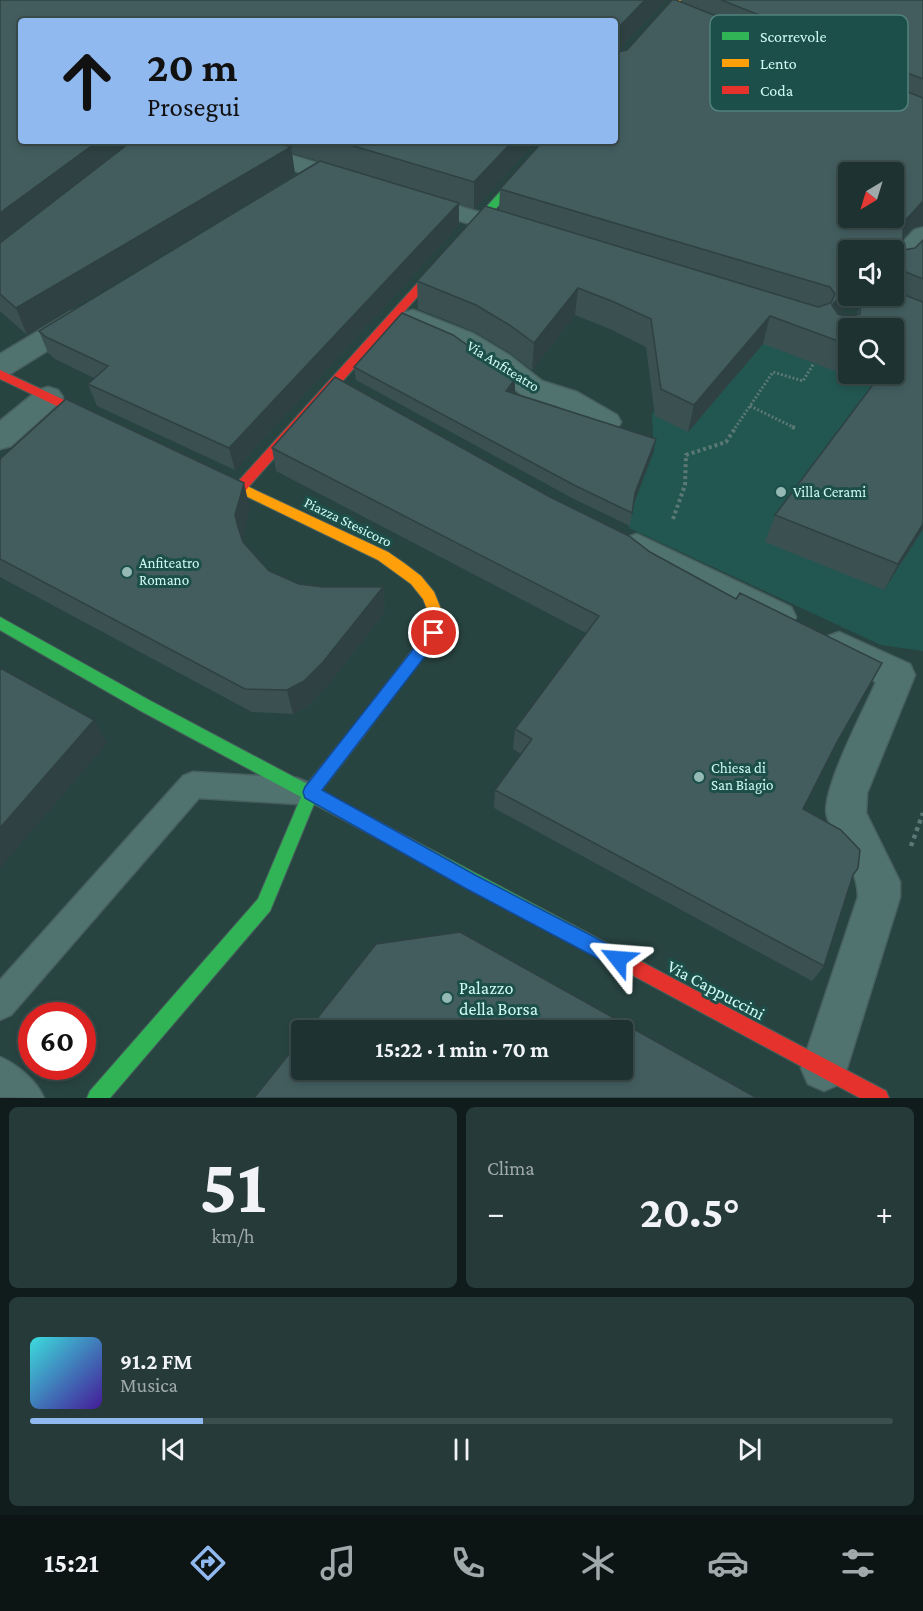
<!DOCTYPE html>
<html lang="it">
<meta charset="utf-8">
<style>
body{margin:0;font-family:"Crimson Pro",serif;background:#263b39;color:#f1f3f6;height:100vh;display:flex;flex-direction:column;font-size:22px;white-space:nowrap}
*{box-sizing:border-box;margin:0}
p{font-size:20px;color:#a1aaab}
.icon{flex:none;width:33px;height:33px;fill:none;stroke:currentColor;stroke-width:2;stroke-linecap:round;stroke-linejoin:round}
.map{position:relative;height:1098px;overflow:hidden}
.sheet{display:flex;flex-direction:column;gap:9px;padding:9px;background:#101c1b;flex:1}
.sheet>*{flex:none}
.top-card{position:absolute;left:18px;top:18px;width:600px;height:126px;border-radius:6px;box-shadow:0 3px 9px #0003,0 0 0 2px #3c4e4d;background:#90b9f0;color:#111;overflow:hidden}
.needle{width:39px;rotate:218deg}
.controls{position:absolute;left:838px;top:162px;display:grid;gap:12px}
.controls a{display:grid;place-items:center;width:66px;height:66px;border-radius:6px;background:#1e3331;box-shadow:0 3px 9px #0003,0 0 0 2px #3c4e4d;font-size:30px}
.speed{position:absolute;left:18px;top:1002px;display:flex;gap:12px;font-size:30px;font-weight:700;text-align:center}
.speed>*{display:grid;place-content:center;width:78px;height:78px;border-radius:50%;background:#1e3331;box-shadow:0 3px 9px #0003,0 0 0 2px #3c4e4d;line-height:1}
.speed .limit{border:9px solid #d22;background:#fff;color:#111}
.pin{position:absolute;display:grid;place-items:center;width:51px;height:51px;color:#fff;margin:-26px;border:3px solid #fff;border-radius:50%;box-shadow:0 2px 6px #0007}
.me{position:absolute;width:66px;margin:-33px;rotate:298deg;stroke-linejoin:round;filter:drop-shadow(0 0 4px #0008)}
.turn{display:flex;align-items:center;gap:21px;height:126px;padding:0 30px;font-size:27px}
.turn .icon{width:78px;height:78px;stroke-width:2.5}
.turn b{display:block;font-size:42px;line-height:51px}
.big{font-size:45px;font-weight:700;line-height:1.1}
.sheet .widget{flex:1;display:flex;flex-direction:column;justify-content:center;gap:9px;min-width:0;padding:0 21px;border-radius:9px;background:#263b39}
.sheet .dial{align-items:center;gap:0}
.dial b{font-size:78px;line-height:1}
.song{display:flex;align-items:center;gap:18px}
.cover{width:72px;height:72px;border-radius:9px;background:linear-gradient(135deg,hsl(180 70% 55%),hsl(260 70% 35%))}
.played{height:6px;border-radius:3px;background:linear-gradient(90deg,#90b9f0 20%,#3c4e4d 20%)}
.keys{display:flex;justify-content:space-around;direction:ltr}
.heat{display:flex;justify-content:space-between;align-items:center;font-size:33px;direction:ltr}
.sheet .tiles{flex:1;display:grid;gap:9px;grid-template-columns:1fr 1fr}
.widget:last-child{grid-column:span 2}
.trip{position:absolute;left:291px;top:1020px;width:342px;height:60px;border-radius:6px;background:#1e3331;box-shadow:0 3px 9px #0003,0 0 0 2px #3c4e4d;font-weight:700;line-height:60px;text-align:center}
.menu{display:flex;height:96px;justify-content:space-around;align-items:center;background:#0c1414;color:#a1aaab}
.menu .icon{width:42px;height:42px}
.menu .selected{color:#90b9f0}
.menu b{font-size:27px;color:#f1f3f6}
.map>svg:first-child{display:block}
</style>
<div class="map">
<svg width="923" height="1098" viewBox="0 0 923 1098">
<rect width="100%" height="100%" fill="#284441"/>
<path fill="#225751" d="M 873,316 L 923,336 L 923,651 L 881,645 L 629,528 L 633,506 L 654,451 L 652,414 L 715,346 L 749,333 L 849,374 L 894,374 L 894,328 Z"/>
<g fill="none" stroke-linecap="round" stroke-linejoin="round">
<g stroke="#48605d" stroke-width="3">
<path id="lane" d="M 193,772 L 297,778 L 307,782 L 311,791 L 307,800 L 297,804 L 199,798 L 11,1015 L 0,1020 L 0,980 L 183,776 Z
M 0,1057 C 18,1065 36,1080 44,1098 L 0,1097 Z"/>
</g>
<g stroke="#48605d" stroke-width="3">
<path id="street" d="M 209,141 L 244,141 L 357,175 L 361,180 L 357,185 L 349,187 L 341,185 L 212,146 Z
M 416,193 L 522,225 L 525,230 L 522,235 L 513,237 L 407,205 L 404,200 L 407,195 Z
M 923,227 L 923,251 L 903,274 L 894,276 L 894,252 L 914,230 Z
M 857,296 L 880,296 L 923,313 L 923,332 L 858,306 L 854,300 Z
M 80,309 L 90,312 L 94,318 L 90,324 L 10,374 L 0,376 L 0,354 L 70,312 Z
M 413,310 L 474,334 L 509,355 L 542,381 L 577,392 L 617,415 L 621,422 L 617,429 L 606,432 L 595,429 L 557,406 L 522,395 L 489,369 L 454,346 L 403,325 L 399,319 L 403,313 Z
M 48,387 L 58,390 L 63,397 L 58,404 L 11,446 L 0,449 L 0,421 L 38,390 Z
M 637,534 L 791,607 L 796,617 L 791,627 L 779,631 L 767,627 L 625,556 L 621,547 L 625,538 Z
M 839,632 L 910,664 L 915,675 L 867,793 L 866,813 L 900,882 L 900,897 L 847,1068 L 840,1084 L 824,1091 L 808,1084 L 801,1068 L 858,897 C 858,867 835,844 827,816 C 820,792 865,708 876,682 L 826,657 L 821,647 L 826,637 Z"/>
</g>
<g stroke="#48605d" stroke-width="2">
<path id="fast" d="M 546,141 L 556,141 L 442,269 L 434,269 L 434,265 Z
M 0,617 L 149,700 L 307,784 L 353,727 L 358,725 L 363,727 L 366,732 L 363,737 L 321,791 L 646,964 L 649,970 L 646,976 L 640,979 L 634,976 L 314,804 L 270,911 L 110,1098 L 87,1098 L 90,1091 L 258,899 L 301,797 L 139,710 L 0,630 Z"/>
</g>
<g stroke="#48605d" stroke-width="2">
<path id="slow" d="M 673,0 L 681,0 L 618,72 L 615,73 L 615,65 Z
M 206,467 L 388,552 L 404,563 L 421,576 L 434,592 L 443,614 L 441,633 L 363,737 L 358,739 L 353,737 L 350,732 L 353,727 L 427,631 L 429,614 L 423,599 L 411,584 L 378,560 L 202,475 L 200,472 L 202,469 Z"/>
</g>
<g stroke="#48605d" stroke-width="2">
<path id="jam" d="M 438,264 L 442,265 L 442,269 L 245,491 L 235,491 L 234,488 L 235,485 L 434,265 Z
M 0,370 L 107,420 L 109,423 L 107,426 L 99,426 L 0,379 Z
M 640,961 L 886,1091 L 889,1098 L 860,1098 L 634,976 L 631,970 L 634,964 Z"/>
</g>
<path stroke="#5b7875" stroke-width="3" stroke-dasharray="2 2" stroke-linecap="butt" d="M 750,406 L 795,428
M 735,428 L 773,372 L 803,381 L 814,363"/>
<path stroke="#5b7875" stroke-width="4" stroke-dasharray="3 3" stroke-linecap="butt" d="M 792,427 L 795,428
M 673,519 L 685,485 L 686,455 L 726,442 L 736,427"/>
<path stroke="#5b7875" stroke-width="4.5" stroke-dasharray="4 4" stroke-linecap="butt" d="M 911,846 L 923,813"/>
<use href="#lane" fill="#507370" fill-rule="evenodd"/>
<use href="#street" fill="#507370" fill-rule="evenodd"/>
<use href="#fast" fill="#30b455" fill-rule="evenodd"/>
<use href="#slow" fill="#ff9f0a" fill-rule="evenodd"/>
<use href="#jam" fill="#e5322d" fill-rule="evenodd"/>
</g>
<path fill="#3a5051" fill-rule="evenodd" d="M 0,0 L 665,0 L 617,52 L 627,50 L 682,2 L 682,0 L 923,0 L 923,226 L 912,228 L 903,239 L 903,250 L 915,248 L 923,240 L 923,529 L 884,590 L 765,542 L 775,515 L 872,385 L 763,344 L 688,432 L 655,416 L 646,347 L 610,329 L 575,315 L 532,370 L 510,353 L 475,332 L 418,309 L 417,281 L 499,210 L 500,189 L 615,141 L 615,21 L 21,21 L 21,141 L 536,141 L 474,209 L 459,204 L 459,225 L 235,470 L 97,406 L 88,384 L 94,378 L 55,359 L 48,353 L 39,331 L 318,161 L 292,153 L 295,174 L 27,335 L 0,311 ZM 849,250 L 894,250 L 894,296 L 870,302 L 861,303 L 857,314 L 849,317 L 839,314 L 855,296 L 849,296 ZM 849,328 L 894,328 L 894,374 L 849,374 Z
M 354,367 L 515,392 L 514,393 L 653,452 L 633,504 L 630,526 L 572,498 L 356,380 Z
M 335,377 L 837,742 L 803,809 L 853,875 L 824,966 L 812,981 L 494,808 L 495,790 L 521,754 L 513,749 L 515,729 L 586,633 L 276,471 L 272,448 Z
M 0,459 L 250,509 L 242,539 L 243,542 L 269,571 L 299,584 L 323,587 L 383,587 L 385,612 L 327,686 L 309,705 L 293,714 L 252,712 L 0,577 Z"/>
<path fill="#2f4142" d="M 645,0 L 665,0 L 615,54 L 616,30 Z
M 98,141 L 140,141 L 0,248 L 0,213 Z
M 513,141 L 536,141 L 474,209 L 474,182 Z
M 291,147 L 295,174 L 27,335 L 16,308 Z
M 923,201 L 923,226 L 912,228 L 892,250 L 903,223 Z
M 459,203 L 459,225 L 235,470 L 229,448 Z
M 849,286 L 849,296 L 855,296 L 823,333 L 832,305 Z
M 578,288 L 575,315 L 532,370 L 534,343 Z
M 770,316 L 763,344 L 688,432 L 694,405 Z
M 515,379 L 515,392 L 505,404 L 506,391 Z
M 656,439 L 653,452 L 633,506 L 635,493 Z
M 244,483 L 250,509 L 242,540 L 235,515 Z
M 923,524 L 923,529 L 884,590 L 898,564 Z
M 383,587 L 385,612 L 327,686 L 309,705 L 293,714 L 287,690 Z
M 94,720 L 107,743 L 0,868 L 0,828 Z"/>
<path fill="#435d5e" stroke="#2f4142" stroke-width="1.5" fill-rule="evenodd" d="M 0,0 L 645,0 L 616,30 L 617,52 L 627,50 L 672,0 L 676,0 L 923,98 L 923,201 L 903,223 L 903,250 L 915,248 L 923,240 L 923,279 L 894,267 L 894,250 L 849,250 L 849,286 L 832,305 L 838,314 L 849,317 L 860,314 L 861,303 L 870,302 L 876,296 L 894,296 L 894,291 L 923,302 L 923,524 L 898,564 L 775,515 L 881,374 L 894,374 L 894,328 L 849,328 L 849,345 L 770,316 L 694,405 L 661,389 L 651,319 L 614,302 L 578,288 L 534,343 L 511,326 L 476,305 L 417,281 L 485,206 L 818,307 L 831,303 L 835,294 L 830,287 L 500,189 L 543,141 L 615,141 L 615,21 L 21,21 L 21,141 L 98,141 L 0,213 ZM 849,172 L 894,172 L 894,218 L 849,218 Z
M 721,0 L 923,0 L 923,79 Z
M 132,141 L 271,141 L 291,147 L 16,308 L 0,294 L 0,243 Z
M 337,141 L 513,141 L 474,182 Z
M 320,161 L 459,203 L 229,448 L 88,384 L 108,366 L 46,337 L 39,331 Z
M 402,313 L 453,335 L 515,379 L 506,391 L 656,439 L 635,493 L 632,513 L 574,485 L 354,367 Z
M 335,377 L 550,497 L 629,536 L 650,552 L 736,599 L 740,593 L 882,663 L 837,742 L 803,809 L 841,830 L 860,850 L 858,868 L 853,875 L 824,966 L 495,790 L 532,739 L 515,729 L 599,616 L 272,448 Z
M 66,399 L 244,483 L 235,515 L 238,527 L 243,542 L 269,571 L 299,584 L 323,587 L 383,587 L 323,662 L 304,681 L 287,690 L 245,689 L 0,559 L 0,459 Z
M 0,668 L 94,720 L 0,828 Z
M 460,932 L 757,1098 L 254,1098 L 302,1038 L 302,1070 L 622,1070 L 622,1030 L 308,1030 L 376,944 Z"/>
<path fill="#1a73e8" stroke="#114b97" stroke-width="1.5" d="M 434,627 L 439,629 L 441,633 L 439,638 L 322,790 L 477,876 L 625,953 L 627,959 L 625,966 L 618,968 L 612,966 L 465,888 L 305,798 L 303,792 L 305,787 L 429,629 Z"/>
<g fill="#95bab5" stroke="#1d4f4a" stroke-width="2">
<circle cx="781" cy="492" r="6"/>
<circle cx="127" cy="572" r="6"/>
<circle cx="699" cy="777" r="6"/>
<circle cx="447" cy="998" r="6"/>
</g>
<g text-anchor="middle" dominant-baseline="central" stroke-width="6" stroke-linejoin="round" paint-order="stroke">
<g font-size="15" fill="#cffaf4" stroke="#1d4f4a">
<text transform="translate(503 366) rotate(32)">Via Anfiteatro</text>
<text transform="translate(348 522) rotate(26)">Piazza Stesicoro</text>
</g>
<g font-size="15" fill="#cffaf4" stroke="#1d4f4a" text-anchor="start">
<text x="793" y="492">Villa Cerami</text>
<text x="139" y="563">Anfiteatro<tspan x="139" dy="17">Romano</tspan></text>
<text x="711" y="768">Chiesa di<tspan x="711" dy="17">San Biagio</tspan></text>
</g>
<g font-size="18" fill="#cffaf4" stroke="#1d4f4a" text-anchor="start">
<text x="459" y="988">Palazzo<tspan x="459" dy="21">della Borsa</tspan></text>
</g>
<g font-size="18" fill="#cffaf4" stroke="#1d4f4a">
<text transform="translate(716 990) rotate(28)">Via Cappuccini</text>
</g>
</g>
<rect x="710" y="15" width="198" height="96" rx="9" fill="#1d4f4a" stroke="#52827d" stroke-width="1.5"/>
<rect x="722" y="32" width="27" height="8" fill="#30b455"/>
<rect x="722" y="59" width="27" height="8" fill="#ff9f0a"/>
<rect x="722" y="86" width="27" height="8" fill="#e5322d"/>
<g font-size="16" fill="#cffaf4">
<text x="760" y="42">Scorrevole</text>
<text x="760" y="69">Lento</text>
<text x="760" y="96">Coda</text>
</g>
</svg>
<div class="controls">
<a><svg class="needle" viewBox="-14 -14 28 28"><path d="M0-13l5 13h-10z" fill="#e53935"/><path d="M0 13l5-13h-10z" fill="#a1aaab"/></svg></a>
<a><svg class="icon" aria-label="sound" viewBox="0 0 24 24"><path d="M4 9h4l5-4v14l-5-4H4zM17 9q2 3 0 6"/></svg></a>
<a><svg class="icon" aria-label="search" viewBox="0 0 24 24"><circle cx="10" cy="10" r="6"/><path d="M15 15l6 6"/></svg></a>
</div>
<div class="speed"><div class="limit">60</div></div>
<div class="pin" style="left:434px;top:633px;background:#d93025"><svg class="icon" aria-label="arrive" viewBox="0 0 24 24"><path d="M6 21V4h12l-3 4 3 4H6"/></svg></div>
<svg class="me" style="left:618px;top:959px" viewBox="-20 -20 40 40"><path d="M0-17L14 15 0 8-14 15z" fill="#1a73e8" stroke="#fff" stroke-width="4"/></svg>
<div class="trip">15:22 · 1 min · 70 m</div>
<div class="top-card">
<div class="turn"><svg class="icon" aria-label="ahead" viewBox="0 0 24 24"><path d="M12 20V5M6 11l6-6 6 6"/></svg><div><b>20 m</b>Prosegui</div></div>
</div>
</div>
<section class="sheet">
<div class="tiles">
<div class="widget dial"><b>51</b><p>km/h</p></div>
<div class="widget"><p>Clima</p>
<div class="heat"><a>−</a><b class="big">20.5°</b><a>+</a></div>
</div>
<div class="widget">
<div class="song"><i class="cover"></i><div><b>91.2 FM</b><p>Musica</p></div></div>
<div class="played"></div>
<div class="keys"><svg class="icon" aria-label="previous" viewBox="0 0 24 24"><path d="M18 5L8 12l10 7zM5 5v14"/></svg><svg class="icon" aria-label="pause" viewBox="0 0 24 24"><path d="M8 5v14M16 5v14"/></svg><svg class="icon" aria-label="next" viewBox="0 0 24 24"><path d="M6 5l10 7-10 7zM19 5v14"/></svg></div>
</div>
</div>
</section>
<nav class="menu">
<b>15:21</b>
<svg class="icon selected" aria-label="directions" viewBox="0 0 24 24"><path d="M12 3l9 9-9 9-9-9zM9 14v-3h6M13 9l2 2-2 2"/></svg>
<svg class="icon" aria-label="music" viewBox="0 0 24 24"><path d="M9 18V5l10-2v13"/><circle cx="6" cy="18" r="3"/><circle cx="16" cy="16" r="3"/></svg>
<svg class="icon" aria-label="phone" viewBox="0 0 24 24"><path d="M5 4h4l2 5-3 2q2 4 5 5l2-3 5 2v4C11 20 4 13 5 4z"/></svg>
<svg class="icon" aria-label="climate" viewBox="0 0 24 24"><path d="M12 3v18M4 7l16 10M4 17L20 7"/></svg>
<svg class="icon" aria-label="car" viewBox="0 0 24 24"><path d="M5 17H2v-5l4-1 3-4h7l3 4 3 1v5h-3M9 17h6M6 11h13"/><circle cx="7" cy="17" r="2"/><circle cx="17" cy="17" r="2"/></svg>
<svg class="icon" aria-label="filters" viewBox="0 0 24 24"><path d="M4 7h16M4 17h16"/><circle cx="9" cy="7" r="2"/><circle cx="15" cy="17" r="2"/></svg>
</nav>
